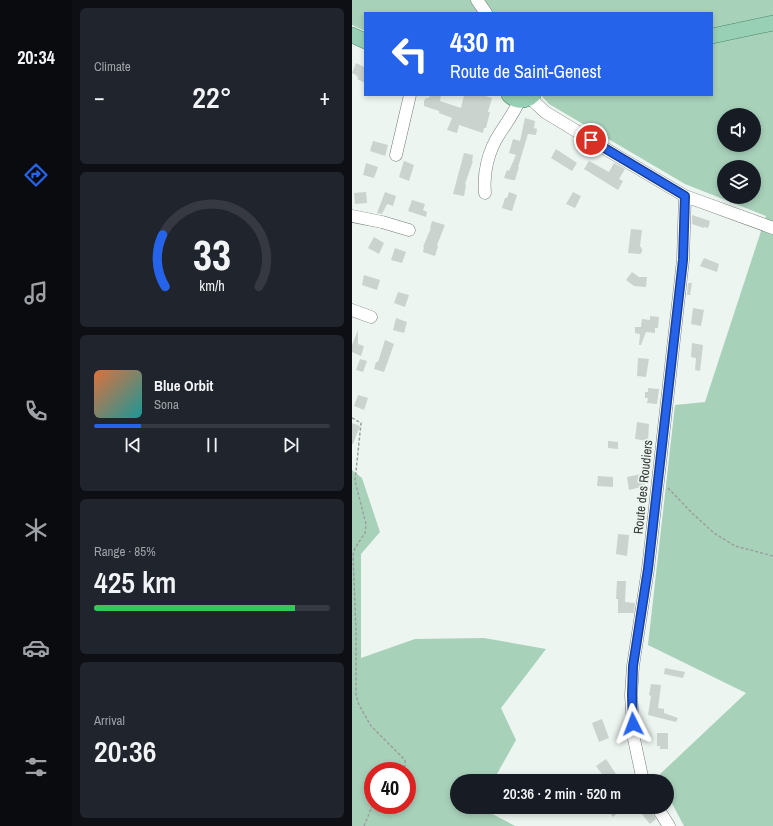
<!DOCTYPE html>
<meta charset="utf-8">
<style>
body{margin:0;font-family:"Archivo Narrow",sans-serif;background:#20242c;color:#f1f3f6;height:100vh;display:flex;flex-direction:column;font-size:15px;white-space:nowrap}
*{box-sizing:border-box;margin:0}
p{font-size:13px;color:#9ea1a6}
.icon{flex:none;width:22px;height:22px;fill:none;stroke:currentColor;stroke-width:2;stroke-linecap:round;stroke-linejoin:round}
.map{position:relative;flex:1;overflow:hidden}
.details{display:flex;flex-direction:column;gap:8px;padding:8px;background:#0d0f14;width:280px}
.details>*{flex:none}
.hud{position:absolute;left:12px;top:12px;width:349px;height:84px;border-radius:0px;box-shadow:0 2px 6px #0003;background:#2563eb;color:#fff;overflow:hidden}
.fabs{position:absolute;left:365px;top:108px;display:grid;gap:8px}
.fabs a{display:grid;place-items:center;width:44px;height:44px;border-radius:50%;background:#171b24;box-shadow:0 2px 6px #0003;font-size:20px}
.speed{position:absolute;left:12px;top:762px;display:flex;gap:8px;font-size:20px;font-weight:700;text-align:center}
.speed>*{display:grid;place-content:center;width:52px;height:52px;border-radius:50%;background:#171b24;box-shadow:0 2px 6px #0003;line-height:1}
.speed .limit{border:6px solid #d22;background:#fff;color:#111}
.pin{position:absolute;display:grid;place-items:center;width:34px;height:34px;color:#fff;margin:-17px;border:2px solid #fff;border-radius:50%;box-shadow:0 1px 4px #0007}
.me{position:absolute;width:44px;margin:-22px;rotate:357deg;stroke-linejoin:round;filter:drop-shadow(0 0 3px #0008)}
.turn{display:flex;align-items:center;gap:14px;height:84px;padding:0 20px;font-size:18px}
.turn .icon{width:52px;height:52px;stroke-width:2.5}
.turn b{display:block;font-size:28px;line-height:34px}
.big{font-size:30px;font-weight:600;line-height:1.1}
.details .card{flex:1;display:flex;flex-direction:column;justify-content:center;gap:6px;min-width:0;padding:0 14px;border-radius:6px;background:#20242c}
.details .dial{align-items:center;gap:0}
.dial svg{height:104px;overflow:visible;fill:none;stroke:#363941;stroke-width:7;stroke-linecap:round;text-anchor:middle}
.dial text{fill:#f1f3f6;stroke:none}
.song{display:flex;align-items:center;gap:12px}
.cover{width:48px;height:48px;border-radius:6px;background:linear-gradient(135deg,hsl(20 70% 55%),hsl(180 70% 35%))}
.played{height:4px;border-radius:2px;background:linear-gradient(90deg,#2563eb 20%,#363941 20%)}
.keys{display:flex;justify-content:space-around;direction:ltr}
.heat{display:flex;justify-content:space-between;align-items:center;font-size:22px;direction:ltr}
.charge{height:6px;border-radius:3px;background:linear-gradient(90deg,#34c759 85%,#363941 0)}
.trip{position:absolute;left:98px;top:774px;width:224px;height:40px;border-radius:20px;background:#171b24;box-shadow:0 2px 6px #0003;font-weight:600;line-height:40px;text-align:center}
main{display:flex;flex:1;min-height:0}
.tab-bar{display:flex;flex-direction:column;width:72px;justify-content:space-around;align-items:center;background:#090b0e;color:#9ea1a6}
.tab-bar .icon{width:28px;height:28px}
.tab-bar .on{color:#2563eb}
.tab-bar b{font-size:18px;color:#f1f3f6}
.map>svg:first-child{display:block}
</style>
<main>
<nav class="tab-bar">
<b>20:34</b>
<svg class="icon on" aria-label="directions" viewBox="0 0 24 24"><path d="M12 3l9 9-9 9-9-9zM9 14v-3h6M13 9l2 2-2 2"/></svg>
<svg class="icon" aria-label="music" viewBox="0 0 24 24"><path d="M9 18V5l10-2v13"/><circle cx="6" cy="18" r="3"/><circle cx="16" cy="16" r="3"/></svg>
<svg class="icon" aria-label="phone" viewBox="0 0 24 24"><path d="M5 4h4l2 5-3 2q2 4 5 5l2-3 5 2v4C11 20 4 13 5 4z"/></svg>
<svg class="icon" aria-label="climate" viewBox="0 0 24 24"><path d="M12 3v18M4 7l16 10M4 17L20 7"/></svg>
<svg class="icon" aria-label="car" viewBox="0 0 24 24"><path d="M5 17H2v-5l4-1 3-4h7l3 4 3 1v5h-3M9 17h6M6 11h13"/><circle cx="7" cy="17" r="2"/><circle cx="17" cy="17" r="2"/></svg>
<svg class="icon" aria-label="filters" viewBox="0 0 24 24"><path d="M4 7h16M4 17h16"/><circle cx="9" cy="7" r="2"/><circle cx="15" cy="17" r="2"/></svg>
</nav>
<section class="details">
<div class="card"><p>Climate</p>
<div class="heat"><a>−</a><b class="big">22°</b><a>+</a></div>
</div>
<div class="card dial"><svg viewBox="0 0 100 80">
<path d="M14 69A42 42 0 1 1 86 69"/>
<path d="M14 69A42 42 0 0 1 12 29" stroke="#2563eb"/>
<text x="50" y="56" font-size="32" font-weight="700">33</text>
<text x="50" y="72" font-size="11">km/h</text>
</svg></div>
<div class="card">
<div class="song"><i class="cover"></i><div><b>Blue Orbit</b><p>Sona</p></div></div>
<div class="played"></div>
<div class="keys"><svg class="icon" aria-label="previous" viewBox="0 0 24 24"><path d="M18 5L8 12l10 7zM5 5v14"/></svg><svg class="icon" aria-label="pause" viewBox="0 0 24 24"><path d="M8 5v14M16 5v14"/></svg><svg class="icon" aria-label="next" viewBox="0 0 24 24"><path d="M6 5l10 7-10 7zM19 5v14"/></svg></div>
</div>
<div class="card"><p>Range · 85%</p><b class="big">425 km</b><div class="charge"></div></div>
<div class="card"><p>Arrival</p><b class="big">20:36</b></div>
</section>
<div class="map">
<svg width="421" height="826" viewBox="0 0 421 826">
<rect width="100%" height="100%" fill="#ecf5f0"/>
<path fill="#a8d1ba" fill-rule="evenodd" d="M 0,0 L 421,0 L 421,826 L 332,826 L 315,794 L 315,781 L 308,781 L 306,776 L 394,693 L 296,645 L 323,405 L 353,402 L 414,216 L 333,184 L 197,104 L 189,95 L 360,95 L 360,13 L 13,13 L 13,31 L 0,25 ZM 372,115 L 402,115 L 402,145 L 372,145 ZM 372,167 L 402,167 L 402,197 L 372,197 Z
M 0,470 L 10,478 L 28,532 L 9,554 L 9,658 L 63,639 L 132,638 L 194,649 L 149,708 L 164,740 L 141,781 L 105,781 L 105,807 L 127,807 L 163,826 L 0,826 ZM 21,771 L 55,771 L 55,805 L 21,805 Z"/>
<path fill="#cad3ce" d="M 4,63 L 12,67 L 13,66 L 13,83 L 5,79 L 6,77 L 4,76 L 4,75 L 0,73 Z
M 78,95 L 89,95 L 88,101 L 109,108 L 112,95 L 130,95 L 140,98 L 136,112 L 138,112 L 134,128 L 132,128 L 131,133 L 107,125 L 105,133 L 95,130 L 100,118 L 87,113 L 87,111 L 72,106 L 72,101 L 74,98 L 77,98 Z
M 173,118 L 183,121 L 182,128 L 185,129 L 184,135 L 176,134 L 166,167 L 167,167 L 163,180 L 160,180 L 152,178 L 155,170 L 157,171 L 164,155 L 157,153 L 161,139 L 168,141 Z
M 21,141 L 36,145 L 33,156 L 18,151 Z
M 204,149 L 225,163 L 220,171 L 199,158 Z
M 112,153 L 121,155 L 120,161 L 121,161 L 113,184 L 114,185 L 112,196 L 101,194 Z
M 52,161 L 62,165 L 57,181 L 47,177 Z
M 237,161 L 257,172 L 262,163 L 273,169 L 267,179 L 271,181 L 266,190 L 232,169 Z
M 14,163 L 26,167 L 22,178 L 11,175 Z
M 14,192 L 15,203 L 3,204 L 2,193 Z
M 33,192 L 44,196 L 41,206 L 35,204 L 30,214 L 25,213 Z
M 157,192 L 165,195 L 160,211 L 150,208 L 153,198 L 155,198 Z
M 221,192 L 229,196 L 223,208 L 214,204 Z
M 60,200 L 73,204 L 71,210 L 75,212 L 74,217 L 56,211 Z
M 340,215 L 358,221 L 356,228 L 352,227 L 352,228 L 340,224 Z
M 80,221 L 93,225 L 85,245 L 86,246 L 83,256 L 71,252 L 72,247 L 71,247 L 79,228 L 78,228 Z
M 279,229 L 290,230 L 288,246 L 290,249 L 290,252 L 288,254 L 276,253 Z
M 22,237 L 32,243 L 27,254 L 16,248 Z
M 43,248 L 54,252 L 50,263 L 39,260 Z
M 352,258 L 367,264 L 365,272 L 348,266 Z
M 280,272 L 287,277 L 295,277 L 294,287 L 282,286 L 274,280 Z
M 12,275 L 28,280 L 25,290 L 10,285 Z
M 336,283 L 340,283 L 338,295 L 335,295 Z
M 46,292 L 57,295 L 53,307 L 42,303 Z
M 341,308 L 352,310 L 349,326 L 339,324 Z
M 298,316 L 307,317 L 306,328 L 303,328 L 303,333 L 294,332 L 289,345 L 287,345 L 288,334 L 283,333 L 283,327 L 289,327 L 290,319 L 298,320 Z
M 44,318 L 55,322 L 52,333 L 41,330 Z
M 6,330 L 6,344 L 12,346 L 9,356 L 0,352 L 0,345 Z
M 33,340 L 42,344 L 32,372 L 22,369 L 24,362 L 26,362 Z
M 340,343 L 351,345 L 348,371 L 343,370 L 344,358 L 339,357 Z
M 286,358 L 297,359 L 294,377 L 285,376 Z
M 8,359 L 15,361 L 11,372 L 4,370 Z
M 296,388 L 307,389 L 305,404 L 295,403 L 296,398 L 293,398 L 293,392 L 296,392 Z
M 6,395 L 16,398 L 12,410 L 2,406 Z
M 285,422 L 297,424 L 296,441 L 283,439 Z
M 0,423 L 8,426 L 1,444 L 0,444 Z
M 256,441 L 266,442 L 266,449 L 256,448 Z
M 290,474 L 293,486 L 277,490 L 275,477 Z
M 246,476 L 261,477 L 261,487 L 245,486 Z
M 266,534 L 277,535 L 275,556 L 264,554 Z
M 265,581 L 274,581 L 273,602 L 283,603 L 282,613 L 266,613 L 266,599 L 264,599 Z
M 313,668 L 333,672 L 331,678 L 312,674 Z
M 299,684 L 309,685 L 306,708 L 312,709 L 312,713 L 326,718 L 324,722 L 296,715 L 299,696 L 297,695 Z
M 250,719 L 257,738 L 247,742 L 240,723 Z
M 305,733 L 316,733 L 316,749 L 308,749 L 308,746 L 305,746 Z
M 254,759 L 264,774 L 255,781 L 244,766 Z
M 263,807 L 273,807 L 261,817 L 257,812 Z
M 284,807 L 297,807 L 304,819 L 298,824 Z"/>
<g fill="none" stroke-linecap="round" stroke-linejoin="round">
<g stroke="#757d78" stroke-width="13">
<path id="minor" d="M 125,0 L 134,13
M 178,98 L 193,112 L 262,154 L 333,196 L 421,228
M 44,155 L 58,95
M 133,193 C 131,173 136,151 148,133 C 155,122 162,113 167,101
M 0,216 L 30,222 L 57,230
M 0,310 L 19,317
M 291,781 L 282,739 L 279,695 L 281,666 L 296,569 L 331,260 L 333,196
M 305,807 L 317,826"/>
</g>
<g stroke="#4a8769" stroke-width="16">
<path id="major" d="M 0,35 L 13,41
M 360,36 L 421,23
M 157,95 C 164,102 174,102 181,95"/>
</g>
<path stroke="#9aa09d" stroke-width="1.5" stroke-dasharray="3 2" stroke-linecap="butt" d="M 0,418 L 9,423 L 3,481 L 14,524 L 13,533 L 3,548 L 1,555 L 4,632 L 4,695 L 7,705 L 19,726 L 53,760 L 53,766 L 48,771
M 316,488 L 341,514 L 362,533 L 383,546 L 421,556
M 12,826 L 21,804"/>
<use href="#minor" stroke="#fff" stroke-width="12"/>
<use href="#major" stroke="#98d0b5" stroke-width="15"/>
</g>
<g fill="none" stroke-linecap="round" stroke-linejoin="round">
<g stroke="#184099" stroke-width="10">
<path id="route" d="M 239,140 L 333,196 L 331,260 L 296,569 L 281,666 L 280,695 L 281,724"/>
</g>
<use href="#route" stroke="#2563eb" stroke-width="7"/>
</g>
<g text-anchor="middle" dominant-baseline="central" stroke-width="3.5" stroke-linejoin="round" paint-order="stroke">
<g font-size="13" fill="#363a38" stroke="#ecf5f0">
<text transform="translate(291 487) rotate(-84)">Route des Roudiers</text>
</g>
</g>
</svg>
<div class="fabs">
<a><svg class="icon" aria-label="sound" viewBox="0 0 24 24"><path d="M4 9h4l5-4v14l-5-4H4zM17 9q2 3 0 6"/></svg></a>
<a><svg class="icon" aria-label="layers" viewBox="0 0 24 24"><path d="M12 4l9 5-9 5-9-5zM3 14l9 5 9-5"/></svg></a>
</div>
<div class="speed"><div class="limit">40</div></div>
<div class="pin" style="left:239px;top:140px;background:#d93025"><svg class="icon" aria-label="arrive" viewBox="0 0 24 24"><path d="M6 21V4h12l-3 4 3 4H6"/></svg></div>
<svg class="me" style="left:281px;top:724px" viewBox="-20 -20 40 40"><path d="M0-17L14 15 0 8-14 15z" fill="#2563eb" stroke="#fff" stroke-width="4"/></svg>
<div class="trip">20:36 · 2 min · 520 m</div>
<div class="hud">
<div class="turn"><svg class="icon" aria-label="left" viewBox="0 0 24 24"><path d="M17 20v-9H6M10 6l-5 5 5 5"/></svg><div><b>430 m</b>Route de Saint-Genest</div></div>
</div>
</div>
</main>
